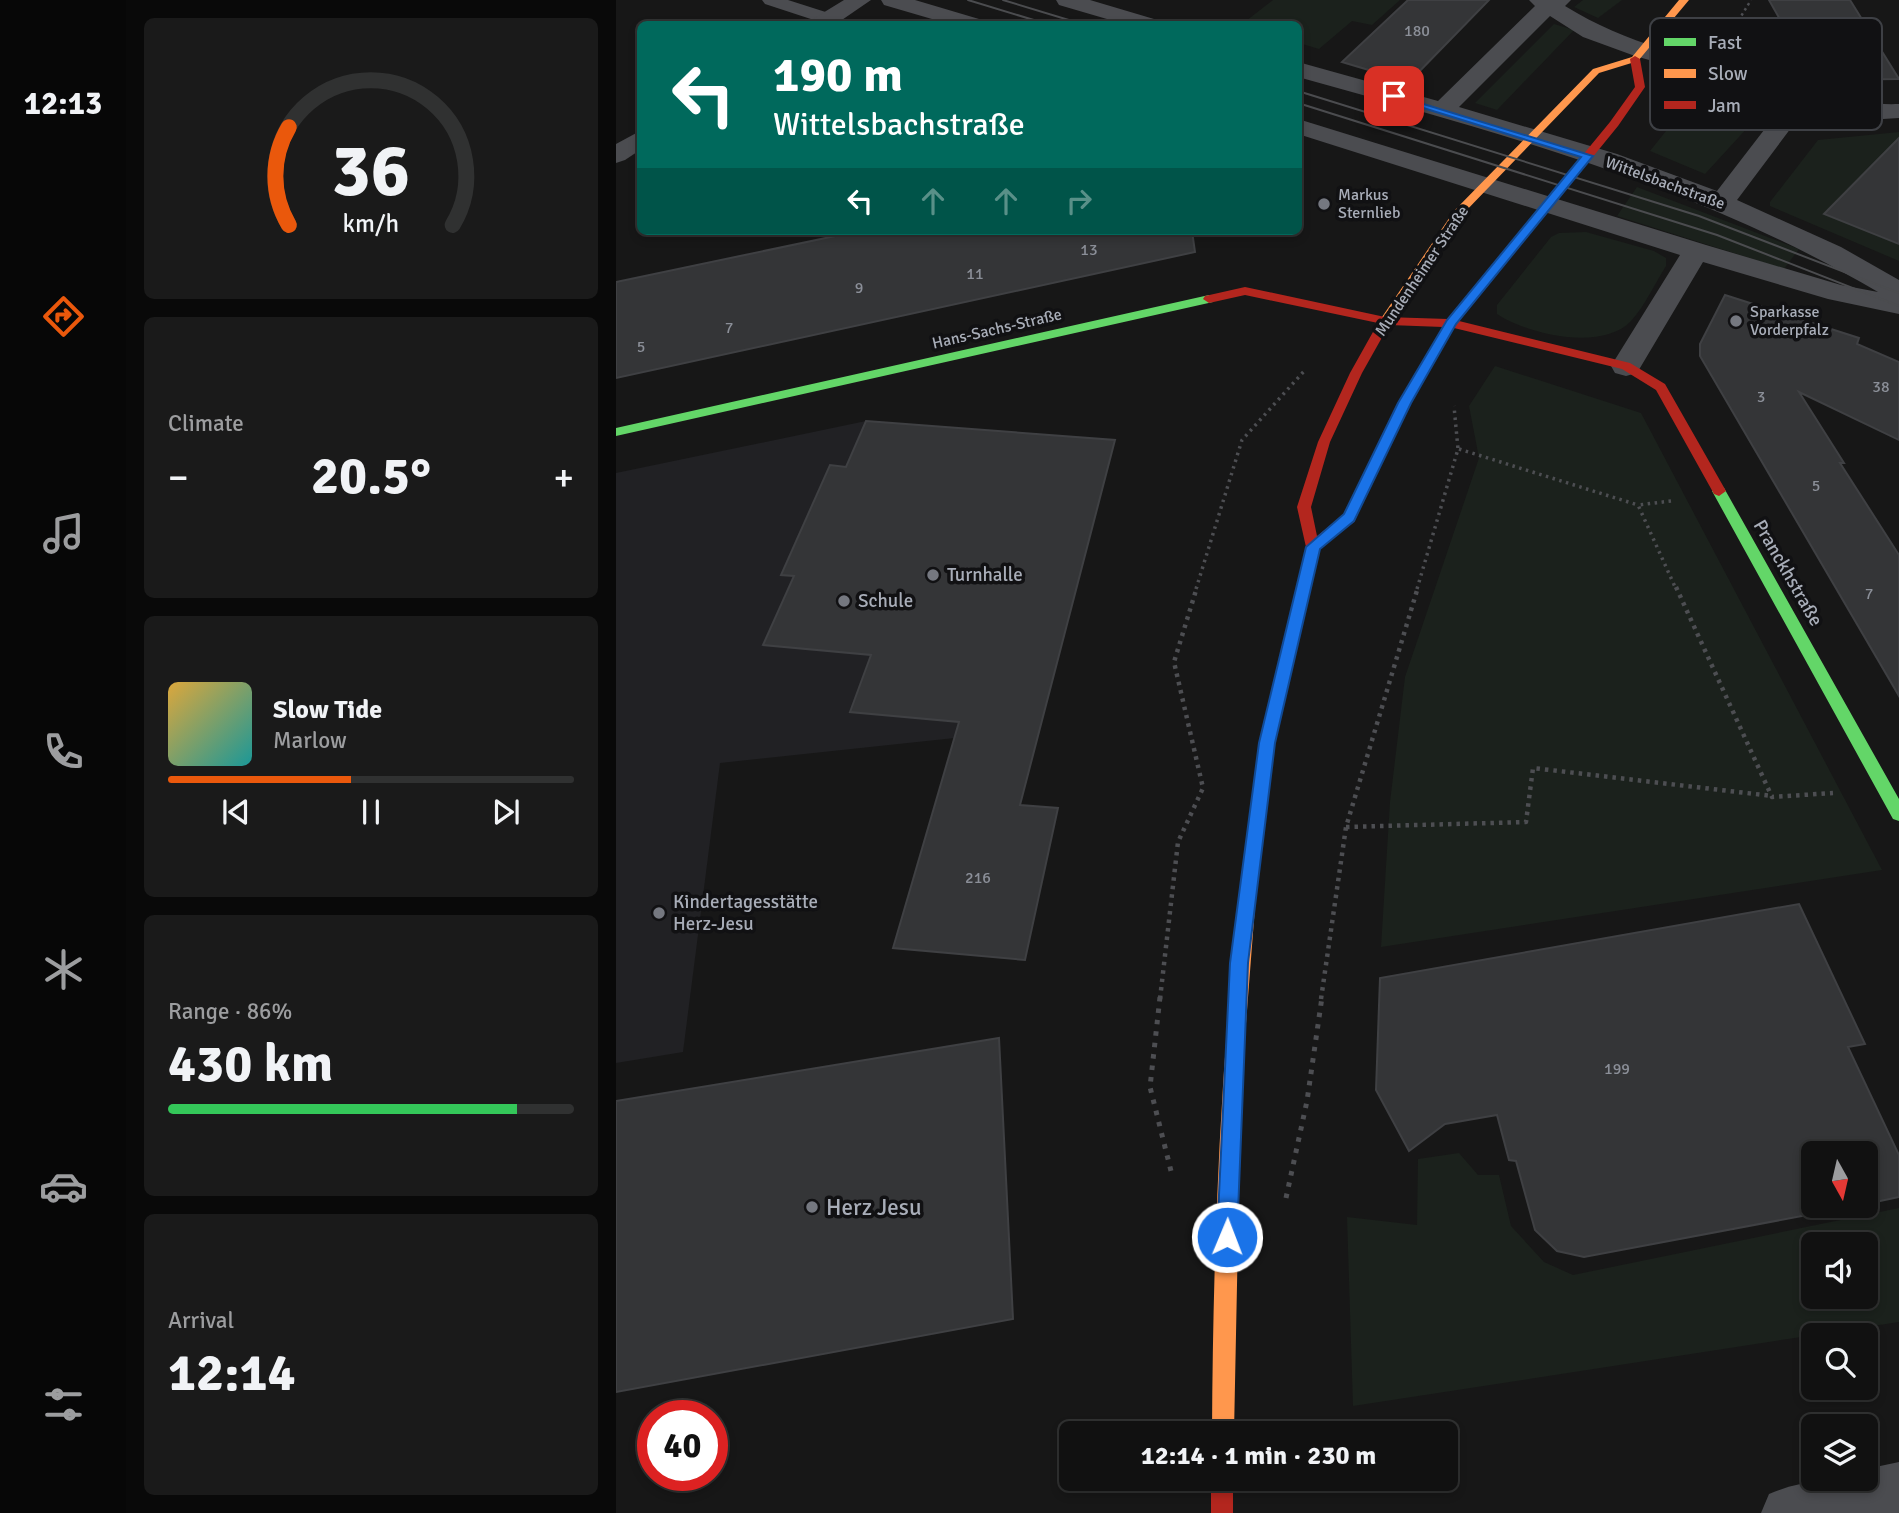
<!DOCTYPE html>
<meta charset="utf-8">
<style>
body{margin:0;font-family:Signika,sans-serif;background:#1a1a1a;color:#f1f3f6;height:100vh;display:flex;flex-direction:column;font-size:26px;white-space:nowrap}
*{box-sizing:border-box;margin:0}
p{font-size:23px;color:#9c9d9f}
.icon{flex:none;width:38px;height:38px;fill:none;stroke:currentColor;stroke-width:2;stroke-linecap:round;stroke-linejoin:round}
.map{position:relative;flex:1;overflow:hidden}
.sheet{display:flex;flex-direction:column;gap:18px;padding:18px;background:#090909;width:490px}
.sheet>*{flex:none}
.hud{position:absolute;left:21px;top:21px;width:665px;height:214px;border-radius:10px;box-shadow:0 4px 10px #0003,0 0 0 2px #303131;background:#00695c;color:#fff;overflow:hidden}
.needle{width:46px;rotate:172deg}
.tools{position:absolute;left:1185px;top:1141px;display:grid;gap:14px}
.tools a{display:grid;place-items:center;width:77px;height:77px;border-radius:10px;background:#111;box-shadow:0 4px 10px #0003,0 0 0 2px #303131;font-size:35px}
.speed{position:absolute;left:21px;top:1400px;display:flex;gap:14px;font-size:35px;font-weight:700;text-align:center}
.speed>*{display:grid;place-content:center;width:91px;height:91px;border-radius:50%;background:#111;box-shadow:0 4px 10px #0003,0 0 0 2px #303131;line-height:1}
.speed .limit{border:10px solid #d22;background:#fff;color:#111}
.pin{position:absolute;display:grid;place-items:center;width:60px;height:60px;color:#fff;margin:-30px;border-radius:14px;box-shadow:0 4px 10px #0006}
.me{position:absolute;width:77px;margin:-38px;rotate:1deg;stroke-linejoin:round;filter:drop-shadow(0 0 5px #0008)}
.turn{display:flex;align-items:center;gap:24px;height:147px;padding:0 21px;font-size:32px}
.turn .icon{width:91px;height:91px;stroke-width:2.5}
.turn b{display:block;font-size:49px;line-height:60px}
.lanes{display:flex;align-items:center;height:66px;padding:0 21px;background:#0003;justify-content:center;gap:35px;direction:ltr}
.lanes .off{opacity:.35}
.big{font-size:52px;font-weight:700;line-height:1.1}
.sheet .tile{flex:1;display:flex;flex-direction:column;justify-content:center;gap:10px;min-width:0;padding:0 24px;border-radius:10px;background:#1a1a1a}
.sheet .dial{align-items:center;gap:0}
.dial svg{height:182px;overflow:visible;fill:none;stroke:#303131;stroke-width:7;stroke-linecap:round;text-anchor:middle}
.dial text{fill:#f1f3f6;stroke:none}
.song{display:flex;align-items:center;gap:21px}
.cover{width:84px;height:84px;border-radius:10px;background:linear-gradient(135deg,hsl(40 70% 55%),hsl(180 70% 35%))}
.played{height:7px;border-radius:4px;background:linear-gradient(90deg,#ea580c 45%,#303131 45%)}
.keys{display:flex;justify-content:space-around;direction:ltr}
.heat{display:flex;justify-content:space-between;align-items:center;font-size:38px;direction:ltr}
.charge{height:10px;border-radius:5px;background:linear-gradient(90deg,#34c759 86%,#303131 0)}
.trip{position:absolute;left:443px;top:1421px;width:399px;height:70px;border-radius:10px;background:#111;box-shadow:0 4px 10px #0003,0 0 0 2px #303131;font-weight:700;line-height:70px;text-align:center}
main{display:flex;flex:1;min-height:0}
.tab-bar{display:flex;flex-direction:column;width:126px;justify-content:space-around;align-items:center;background:#070707;color:#9c9d9f}
.tab-bar .icon{width:49px;height:49px}
.tab-bar .active{color:#ea580c}
.tab-bar b{font-size:32px;color:#f1f3f6}
.map>svg:first-child{display:block}
</style>
<main>
<nav class="tab-bar">
<b>12:13</b>
<svg class="icon active" aria-label="directions" viewBox="0 0 24 24"><path d="M12 3l9 9-9 9-9-9zM9 14v-3h6M13 9l2 2-2 2"/></svg>
<svg class="icon" aria-label="music" viewBox="0 0 24 24"><path d="M9 18V5l10-2v13"/><circle cx="6" cy="18" r="3"/><circle cx="16" cy="16" r="3"/></svg>
<svg class="icon" aria-label="phone" viewBox="0 0 24 24"><path d="M5 4h4l2 5-3 2q2 4 5 5l2-3 5 2v4C11 20 4 13 5 4z"/></svg>
<svg class="icon" aria-label="climate" viewBox="0 0 24 24"><path d="M12 3v18M4 7l16 10M4 17L20 7"/></svg>
<svg class="icon" aria-label="car" viewBox="0 0 24 24"><path d="M5 17H2v-5l4-1 3-4h7l3 4 3 1v5h-3M9 17h6M6 11h13"/><circle cx="7" cy="17" r="2"/><circle cx="17" cy="17" r="2"/></svg>
<svg class="icon" aria-label="filters" viewBox="0 0 24 24"><path d="M4 7h16M4 17h16"/><circle cx="9" cy="7" r="2"/><circle cx="15" cy="17" r="2"/></svg>
</nav>
<section class="sheet">
<div class="tile dial"><svg viewBox="0 0 100 80">
<path d="M14 69A42 42 0 1 1 86 69"/>
<path d="M14 69A42 42 0 0 1 14 26" stroke="#ea580c"/>
<text x="50" y="56" font-size="32" font-weight="700">36</text>
<text x="50" y="72" font-size="11">km/h</text>
</svg></div>
<div class="tile"><p>Climate</p>
<div class="heat"><a>−</a><b class="big">20.5°</b><a>+</a></div>
</div>
<div class="tile">
<div class="song"><i class="cover"></i><div><b>Slow Tide</b><p>Marlow</p></div></div>
<div class="played"></div>
<div class="keys"><svg class="icon" aria-label="previous" viewBox="0 0 24 24"><path d="M18 5L8 12l10 7zM5 5v14"/></svg><svg class="icon" aria-label="pause" viewBox="0 0 24 24"><path d="M8 5v14M16 5v14"/></svg><svg class="icon" aria-label="next" viewBox="0 0 24 24"><path d="M6 5l10 7-10 7zM19 5v14"/></svg></div>
</div>
<div class="tile"><p>Range · 86%</p><b class="big">430 km</b><div class="charge"></div></div>
<div class="tile"><p>Arrival</p><b class="big">12:14</b></div>
</section>
<div class="map">
<svg width="1283" height="1513" viewBox="0 0 1283 1513">
<rect width="100%" height="100%" fill="#171717"/>
<path fill="#212124" d="M 250,421 L 499,440 L 424,729 L 104,763 L 67,1052 L 0,1063 L 0,473 Z"/>
<path fill="#1b211c" fill-rule="evenodd" d="M 657,0 L 784,0 L 756,25 L 736,21 L 703,49 L 683,43 L 682,24 L 626,24 Z
M 967,0 L 1006,0 L 982,18 L 958,7 Z
M 938,24 L 958,30 L 881,110 L 859,103 Z
M 1090,81 L 1156,101 L 1089,174 L 1034,151 Z
M 1283,132 L 1283,151 L 1268,153 L 1208,214 L 1281,243 L 1283,241 L 1283,261 L 1154,206 L 1154,202 L 1202,140 Z
M 1021,187 L 1183,249 L 1168,269 L 1001,216 Z
M 970,232 L 1038,251 L 1050,258 L 1050,266 C 1039,283 1029,306 1015,321 C 986,352 911,334 881,314 L 881,305 L 935,237 L 943,233 Z
M 879,366 L 1025,413 L 1266,870 L 765,947 L 774,802 L 789,677 L 863,458 L 853,406 Z
M 843,1153 L 862,1175 L 883,1175 L 895,1226 L 928,1262 L 957,1275 L 1283,1208 L 1283,1322 L 737,1406 L 731,1217 L 801,1225 L 802,1159 ZM 1197,1244 L 1250,1244 L 1250,1297 L 1197,1297 Z"/>
<path fill="#343537" stroke="#3f4043" stroke-width="2" d="M 792,0 L 873,0 L 793,82 L 726,62 Z
M 1153,0 L 1234,0 L 1283,79 L 1198,80 Z
M 1283,138 L 1283,244 L 1208,214 Z
M 243,231 L 576,231 L 579,252 L 0,378 L 0,282 Z
M 1109,295 L 1243,338 L 1241,344 L 1283,362 L 1283,440 L 1183,392 L 1228,463 L 1224,463 L 1283,555 L 1283,696 L 1084,356 L 1084,344 Z
M 250,421 L 499,440 L 404,805 L 442,808 L 409,960 L 277,948 L 343,722 L 234,712 L 255,655 L 147,645 L 178,576 L 165,575 L 214,465 L 230,467 Z
M 1183,904 L 1249,1044 L 1232,1047 L 1283,1155 L 1283,1197 L 1250,1204 L 1250,1153 L 1197,1153 L 1197,1206 L 1239,1206 L 968,1257 L 941,1251 L 919,1230 L 900,1161 L 893,1160 L 881,1115 L 829,1124 L 793,1151 L 760,1090 L 764,978 Z
M 383,1038 L 397,1319 L 0,1392 L 0,1101 Z"/>
<g fill="none" stroke-linecap="round" stroke-linejoin="round">
<path stroke="#4d4e52" stroke-width="2.5" stroke-dasharray="2.5 3.5" stroke-linecap="butt" d="M 1113,36 L 1135,0"/>
<path stroke="#4d4e52" stroke-width="3.5" stroke-dasharray="2.5 4.5" stroke-linecap="butt" d="M 843,449 L 1022,505
M 1055,501 L 1022,505 L 1060,589
M 580,589 L 626,440 L 690,369
M 801,589 L 842,449 L 838,406"/>
<path stroke="#4d4e52" stroke-width="4.5" stroke-dasharray="3.5 5" stroke-linecap="butt" d="M 1060,587 L 1156,797 L 1217,793
M 730,827 L 910,822 L 917,768 L 1156,796
M 544,999 L 562,842 L 587,788 L 558,662 L 581,587
M 705,999 L 730,827 L 802,587"/>
<path stroke="#4d4e52" stroke-width="5" stroke-dasharray="4.5 7" stroke-linecap="butt" d="M 544,997 L 534,1087 L 555,1171
M 670,1198 L 691,1101 L 706,997"/>
<path fill="#4b4c50" fill-rule="evenodd" d="M 146,0 L 172,0 L 219,15 L 222,19 L 219,23 L 207,23 L 149,4 Z"/>
<path fill="#4b4c50" fill-rule="evenodd" d="M 228,0 L 255,0 L 220,24 L 194,24 L 197,19 Z
M 265,0 L 299,0 L 363,19 L 366,24 L 333,24 L 268,5 Z
M 440,0 L 474,0 L 538,19 L 541,24 L 508,24 L 443,5 Z
M 913,0 L 955,0 L 949,6 C 1010,44 1077,58 1146,77 C 1189,89 1238,106 1283,104 L 1283,118 L 1267,119 L 1193,104 L 1121,200 L 1225,247 L 1283,280 L 1283,314 L 1212,299 L 1087,262 L 1021,373 L 1010,376 L 999,373 L 995,366 L 1064,255 L 682,134 L 682,119 L 1090,245 L 1225,285 L 1262,292 C 1080,185 883,133 682,77 L 682,62 L 822,101 L 919,6 ZM 934,16 L 967,37 L 1019,56 L 1172,99 L 1101,191 L 1001,154 L 843,107 Z
M 24,131 L 24,150 L 9,160 L 0,163 L 0,144 Z
M 1283,1462 L 1283,1513 L 1145,1513 L 1153,1494 C 1185,1480 1215,1479 1250,1479 L 1250,1469 Z"/>
<path fill="#63d668" fill-rule="evenodd" d="M 593,295 L 599,299 L 597,302 L 0,436 L 0,428 Z
M 1103,486 L 1108,488 L 1283,799 L 1283,821 L 1277,819 L 1096,491 Z"/>
<path fill="#ff974d" fill-rule="evenodd" d="M 1063,0 L 1073,0 L 1022,61 L 983,73 L 846,215 L 772,326 L 764,326 L 764,320 L 838,211 L 977,69 L 1016,57 Z
M 633,873 L 639,876 L 641,881 L 625,1088 L 618,1433 L 596,1433 C 597,1249 604,1064 625,881 L 627,876 Z"/>
<path fill="#b3261e" fill-rule="evenodd" d="M 1019,56 L 1024,59 L 1029,87 L 1002,126 L 843,321 L 1014,363 L 1049,384 L 1110,491 L 1103,496 L 1098,494 L 1040,390 L 1006,369 L 838,328 L 794,403 L 738,522 L 703,549 L 659,743 L 641,881 L 639,886 L 633,889 L 627,886 L 625,881 L 643,743 L 690,547 L 681,507 L 702,442 L 734,373 L 762,323 L 629,295 L 593,303 L 587,299 L 589,296 L 629,287 L 769,317 L 832,319 L 994,122 L 1019,87 L 1014,59 ZM 773,325 L 827,327 L 782,403 L 728,515 L 701,536 L 695,507 L 714,442 L 746,373 Z
M 595,1479 L 617,1479 L 617,1513 L 595,1513 Z"/>
<path stroke="#4b4c4f" stroke-width="2" d="M 352,0 L 431,24
M 387,0 L 466,24
M 682,91 L 1083,216 L 1283,293
M 682,103 L 1101,235 L 1283,306"/>
</g>
<path fill="#1a73e8" stroke="#114b97" stroke-width="2" d="M 775,94 L 977,156 L 840,324 L 795,403 L 738,521 L 704,549 L 659,743 L 632,963 L 621,1237 L 618,1244 L 611,1247 L 604,1244 L 601,1237 L 614,963 L 643,743 L 690,547 L 728,514 L 782,403 L 831,320 L 965,157 L 775,98 Z"/>
<g fill="#757880" stroke="#111113" stroke-width="2.5">
<circle cx="708" cy="204" r="7"/>
<circle cx="1120" cy="321" r="7"/>
<circle cx="317" cy="575" r="7"/>
<circle cx="228" cy="601" r="7"/>
<circle cx="43" cy="913" r="7"/>
<circle cx="196" cy="1207" r="7"/>
</g>
<g text-anchor="middle" dominant-baseline="central" stroke-width="7" stroke-linejoin="round" paint-order="stroke">
<g font-size="16" fill="#8b8f98">
<text x="801" y="31">180</text>
<text x="473" y="250">13</text>
<text x="359" y="274">11</text>
<text x="243" y="288">9</text>
<text x="113" y="328">7</text>
<text x="25" y="347">5</text>
<text x="1265" y="387">38</text>
<text x="1145" y="397">3</text>
<text x="1200" y="486">5</text>
<text x="1253" y="594">7</text>
<text x="362" y="878">216</text>
<text x="1001" y="1069">199</text>
</g>
<g font-size="16" fill="#a8adb8" stroke="#111113">
<text transform="translate(1049 183) rotate(20)">Wittelsbachstraße</text>
<text transform="translate(806 271) rotate(-56)">Mundenheimer Straße</text>
<text transform="translate(381 329) rotate(-13)">Hans-Sachs-Straße</text>
</g>
<g font-size="16" fill="#a8adb8" stroke="#111113" text-anchor="start">
<text x="722" y="195">Markus<tspan x="722" dy="18">Sternlieb</tspan></text>
<text x="1134" y="312">Sparkasse<tspan x="1134" dy="18">Vorderpfalz</tspan></text>
</g>
<g font-size="19" fill="#a8adb8" stroke="#111113">
<text transform="translate(1172 573) rotate(60)">Pranckhstraße</text>
</g>
<g font-size="19" fill="#a8adb8" stroke="#111113" text-anchor="start">
<text x="331" y="575">Turnhalle</text>
<text x="242" y="601">Schule</text>
<text x="57" y="902">Kindertagesstätte<tspan x="57" dy="22">Herz-Jesu</tspan></text>
</g>
<g font-size="23" fill="#a8adb8" stroke="#111113" text-anchor="start">
<text x="210" y="1207">Herz Jesu</text>
</g>
</g>
<rect x="1034" y="18" width="232" height="112" rx="10" fill="#111113" stroke="#3e4045" stroke-width="2"/>
<rect x="1048" y="38" width="32" height="8" fill="#63d668"/>
<rect x="1048" y="69" width="32" height="9" fill="#ff974d"/>
<rect x="1048" y="101" width="32" height="8" fill="#b3261e"/>
<g font-size="19" fill="#a8adb8">
<text x="1092" y="49">Fast</text>
<text x="1092" y="80">Slow</text>
<text x="1092" y="112">Jam</text>
</g>
</svg>
<div class="tools">
<a><svg class="needle" viewBox="-14 -14 28 28"><path d="M0-13l5 13h-10z" fill="#e53935"/><path d="M0 13l5-13h-10z" fill="#9c9d9f"/></svg></a>
<a><svg class="icon" aria-label="sound" viewBox="0 0 24 24"><path d="M4 9h4l5-4v14l-5-4H4zM17 9q2 3 0 6"/></svg></a>
<a><svg class="icon" aria-label="search" viewBox="0 0 24 24"><circle cx="10" cy="10" r="6"/><path d="M15 15l6 6"/></svg></a>
<a><svg class="icon" aria-label="layers" viewBox="0 0 24 24"><path d="M12 4l9 5-9 5-9-5zM3 14l9 5 9-5"/></svg></a>
</div>
<div class="speed"><div class="limit">40</div></div>
<div class="pin" style="left:778px;top:96px;background:#d93025"><svg class="icon" aria-label="arrive" viewBox="0 0 24 24"><path d="M6 21V4h12l-3 4 3 4H6"/></svg></div>
<svg class="me" style="left:611px;top:1237px" viewBox="-20 -20 40 40"><circle r="17" fill="#1a73e8" stroke="#fff" stroke-width="3"/><path d="M0-11L8 9 0 5-8 9z" fill="#fff"/></svg>
<div class="trip">12:14 · 1 min · 230 m</div>
<div class="hud">
<div class="turn"><svg class="icon" aria-label="left" viewBox="0 0 24 24"><path d="M17 20v-9H6M10 6l-5 5 5 5"/></svg><div><b>190 m</b>Wittelsbachstraße</div></div>
<div class="lanes"><svg class="icon" aria-label="left" viewBox="0 0 24 24"><path d="M17 20v-9H6M10 6l-5 5 5 5"/></svg><svg class="icon off" aria-label="ahead" viewBox="0 0 24 24"><path d="M12 20V5M6 11l6-6 6 6"/></svg><svg class="icon off" aria-label="ahead" viewBox="0 0 24 24"><path d="M12 20V5M6 11l6-6 6 6"/></svg><svg class="icon off" aria-label="right" viewBox="0 0 24 24"><path d="M7 20v-9h11M14 6l5 5-5 5"/></svg></div>
</div>
</div>
</main>
